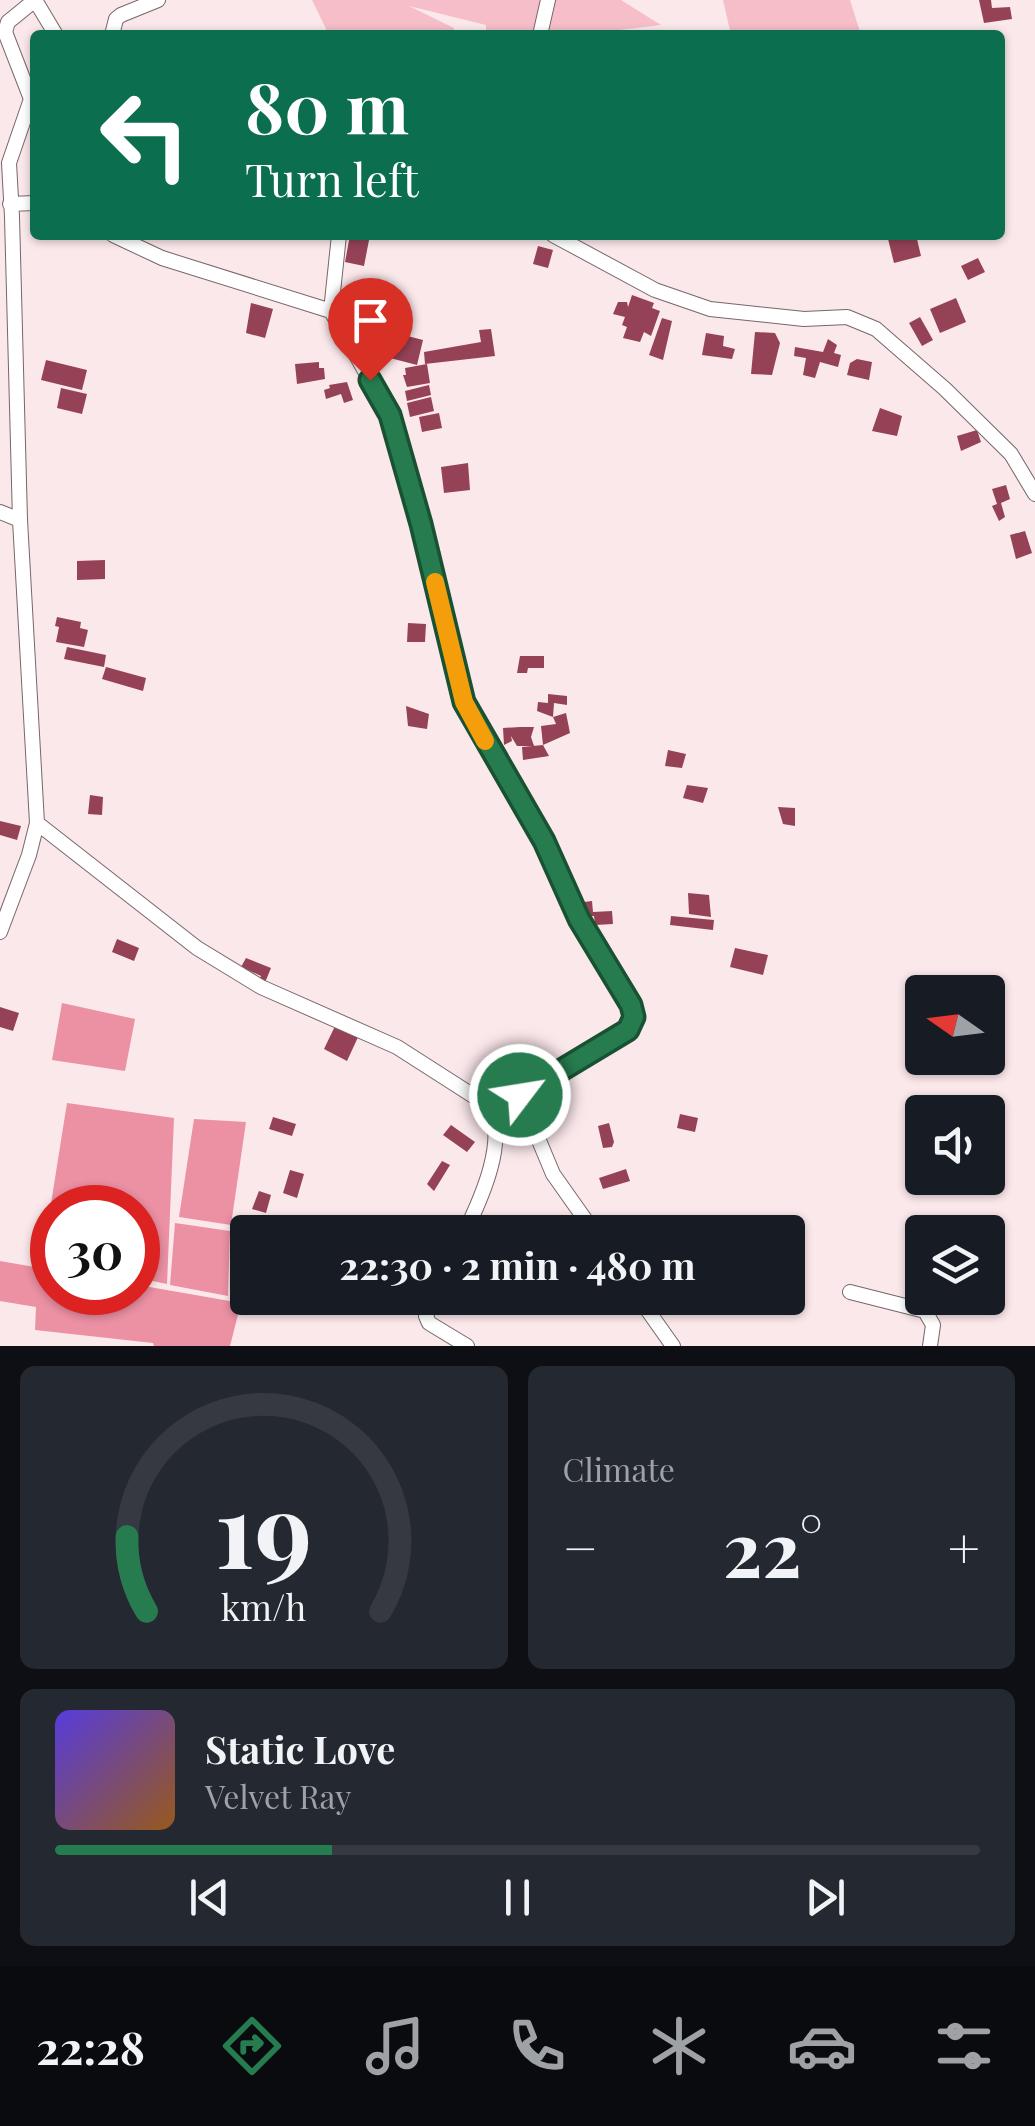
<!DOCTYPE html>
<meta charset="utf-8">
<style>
body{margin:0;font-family:"Playfair Display",serif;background:#242831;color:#f1f3f6;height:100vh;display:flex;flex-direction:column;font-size:38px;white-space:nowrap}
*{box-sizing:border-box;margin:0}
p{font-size:32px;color:#9ea1a6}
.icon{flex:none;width:55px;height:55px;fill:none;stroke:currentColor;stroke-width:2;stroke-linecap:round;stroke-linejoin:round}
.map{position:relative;height:1346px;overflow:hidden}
.panel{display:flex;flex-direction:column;gap:20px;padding:20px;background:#0d0f14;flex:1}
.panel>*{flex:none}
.banner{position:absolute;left:30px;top:30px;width:975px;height:210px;border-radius:10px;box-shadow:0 2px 8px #0004;background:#0b6e4f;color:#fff;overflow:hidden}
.needle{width:65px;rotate:284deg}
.fabs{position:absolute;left:905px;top:975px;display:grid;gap:20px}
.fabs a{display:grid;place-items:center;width:100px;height:100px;border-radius:10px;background:#171b24;box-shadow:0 2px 8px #0004;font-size:50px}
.speed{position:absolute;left:30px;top:1185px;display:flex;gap:20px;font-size:50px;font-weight:700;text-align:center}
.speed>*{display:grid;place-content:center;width:130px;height:130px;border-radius:50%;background:#171b24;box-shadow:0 2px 8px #0004;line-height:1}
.speed .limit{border:15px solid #d22;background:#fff;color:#111}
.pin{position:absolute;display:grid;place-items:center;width:85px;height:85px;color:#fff;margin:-102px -42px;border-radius:50% 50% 50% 0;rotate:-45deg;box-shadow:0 0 10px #0007}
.pin .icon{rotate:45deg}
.me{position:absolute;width:110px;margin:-55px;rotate:59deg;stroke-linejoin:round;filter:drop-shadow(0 0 8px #0008)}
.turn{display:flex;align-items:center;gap:35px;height:210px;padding:0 50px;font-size:45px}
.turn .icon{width:130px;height:130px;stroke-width:2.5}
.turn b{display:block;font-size:70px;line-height:85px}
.big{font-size:75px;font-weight:700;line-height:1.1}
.panel .tile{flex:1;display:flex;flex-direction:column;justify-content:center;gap:15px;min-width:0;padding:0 35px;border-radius:15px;background:#242831}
.panel .dial{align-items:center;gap:0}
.dial svg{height:260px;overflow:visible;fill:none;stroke:#363941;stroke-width:7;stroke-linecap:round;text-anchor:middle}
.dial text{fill:#f1f3f6;stroke:none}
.song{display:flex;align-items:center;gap:30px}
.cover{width:120px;height:120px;border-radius:15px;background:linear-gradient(135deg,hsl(250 70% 55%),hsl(30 70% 35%))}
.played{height:10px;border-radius:5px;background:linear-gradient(90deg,#267c4f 30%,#363941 30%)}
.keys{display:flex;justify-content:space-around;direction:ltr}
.heat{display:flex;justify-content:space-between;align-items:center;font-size:55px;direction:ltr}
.panel .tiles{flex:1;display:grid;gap:20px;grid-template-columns:1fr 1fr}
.tile:last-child{grid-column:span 2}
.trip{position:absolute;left:230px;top:1215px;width:575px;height:100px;border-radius:10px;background:#171b24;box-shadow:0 2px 8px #0004;font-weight:700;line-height:100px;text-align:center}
.tab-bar{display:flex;height:160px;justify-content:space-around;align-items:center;background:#090b0e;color:#9ea1a6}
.tab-bar .icon{width:70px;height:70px}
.tab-bar .on{color:#267c4f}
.tab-bar b{font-size:45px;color:#f1f3f6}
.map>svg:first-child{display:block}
</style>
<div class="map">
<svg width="1035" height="1346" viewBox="0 0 1035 1346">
<rect width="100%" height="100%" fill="#fbe8eb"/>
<path fill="#f6bec8" d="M 312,0 L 621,0 L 661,25 L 577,35 L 486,35 L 486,25 L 409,6 L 454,28 L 453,35 L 329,35 Z
M 723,0 L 850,0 L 861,35 L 731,35 Z"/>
<path fill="#ec90a4" d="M 62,1003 L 135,1019 L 125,1071 L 52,1060 Z
M 67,1103 L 174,1118 L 167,1284 L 138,1278 L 138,1208 L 52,1208 L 52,1262 L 42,1260 Z
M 194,1119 L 246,1122 L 231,1225 L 179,1217 Z
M 175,1223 L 230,1231 L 228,1296 L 170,1285 Z
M 0,1261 L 52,1270 L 52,1292 L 138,1292 L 138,1285 L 241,1303 L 230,1346 L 154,1346 L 153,1343 L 35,1330 L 36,1307 L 0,1301 Z"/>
<path fill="#954257" d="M 979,0 L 991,0 L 992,8 L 1010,7 L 1012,19 L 984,23 Z
M 350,235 L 370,235 L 364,266 L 345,262 Z
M 887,235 L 916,235 L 921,256 L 894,263 Z
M 538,246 L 553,250 L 548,268 L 533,264 Z
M 978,258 L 985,272 L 968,280 L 961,266 Z
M 632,295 L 654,303 L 652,308 L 660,311 L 651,336 L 644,332 L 640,342 L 623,338 L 627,327 L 622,325 L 625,317 L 613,314 L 618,302 L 627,302 L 628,307 Z
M 956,298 L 966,322 L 940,333 L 930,309 Z
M 251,303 L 273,309 L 265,338 L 246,333 Z
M 920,317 L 933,340 L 922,346 L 909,323 Z
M 662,318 L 672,321 L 663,360 L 649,355 Z
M 491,329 L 495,356 L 425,364 L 424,352 L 481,342 L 479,330 Z
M 755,332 L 775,333 L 780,343 L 772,375 L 751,374 Z
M 396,333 L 423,340 L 417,365 L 390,358 Z
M 706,333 L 724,336 L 723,346 L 735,349 L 732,359 L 702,355 Z
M 828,339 L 837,345 L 834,353 L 841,355 L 838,367 L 820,362 L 815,378 L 803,375 L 806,358 L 794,356 L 795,347 L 823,352 Z
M 857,359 L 872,362 L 869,380 L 847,375 L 850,363 Z
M 46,360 L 87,370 L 82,390 L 41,380 Z
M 319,362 L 319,368 L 324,368 L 325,379 L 297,384 L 295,364 Z
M 427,364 L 430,383 L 407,387 L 403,375 L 406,375 L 405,368 Z
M 347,382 L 353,400 L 344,403 L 341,394 L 326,399 L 324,390 L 330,388 L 329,385 Z
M 429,385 L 431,395 L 407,401 L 405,391 Z
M 61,388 L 87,394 L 82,414 L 57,408 Z
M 431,397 L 434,411 L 410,417 L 407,403 Z
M 880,408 L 902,416 L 897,436 L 872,431 Z
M 439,413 L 442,428 L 422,432 L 419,417 Z
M 977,430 L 981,442 L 961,451 L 957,436 Z
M 468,463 L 470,490 L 444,493 L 441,467 Z
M 1006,485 L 1010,499 L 1001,503 L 1005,517 L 999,521 L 992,506 L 997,504 L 992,489 Z
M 1025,531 L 1032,553 L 1016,559 L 1010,535 Z
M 105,560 L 105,579 L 77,580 L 77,561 Z
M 57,617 L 81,622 L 80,628 L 88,630 L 84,647 L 56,642 L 59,627 L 55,626 Z
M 408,623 L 426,624 L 425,642 L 407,642 Z
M 67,647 L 106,655 L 104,667 L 64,659 Z
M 520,656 L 544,656 L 544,668 L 528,668 L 527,673 L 517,673 Z
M 106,667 L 146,678 L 143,691 L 102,679 Z
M 548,694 L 567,696 L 567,705 L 554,703 L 553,717 L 566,713 L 570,733 L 543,745 L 549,756 L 523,760 L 522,747 L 543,745 L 541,726 L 556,724 L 553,717 L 537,711 L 538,702 L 548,703 Z
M 406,706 L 429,714 L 427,729 L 408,726 Z
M 520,727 L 534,727 L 531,737 L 534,746 L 517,746 L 511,736 L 512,741 L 504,745 L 503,728 Z
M 668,750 L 686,754 L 682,768 L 665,766 Z
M 687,785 L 708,788 L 703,803 L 683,798 Z
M 90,795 L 103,797 L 102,815 L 88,814 Z
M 778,807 L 795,808 L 795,826 L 783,824 Z
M 0,821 L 21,826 L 17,840 L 0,835 Z
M 688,893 L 709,895 L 711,917 L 689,914 Z
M 592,901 L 593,912 L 612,911 L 613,924 L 595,925 L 594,916 L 586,917 L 584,902 Z
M 671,916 L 714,920 L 713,930 L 670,925 Z
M 117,939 L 139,948 L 134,961 L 112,952 Z
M 735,948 L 768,955 L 763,975 L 730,967 Z
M 246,958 L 271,968 L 264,985 L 258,982 L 261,976 L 241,967 Z
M 0,1007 L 19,1013 L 13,1031 L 0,1027 Z
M 336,1024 L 359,1035 L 347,1061 L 324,1049 Z
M 680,1114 L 698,1118 L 695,1132 L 677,1128 Z
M 273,1117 L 296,1124 L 292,1136 L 269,1129 Z
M 609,1123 L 614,1142 L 612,1147 L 603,1148 L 598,1126 Z
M 451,1125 L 475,1142 L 467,1152 L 443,1135 Z
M 442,1161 L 450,1165 L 434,1191 L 427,1184 Z
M 626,1169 L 630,1181 L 603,1189 L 599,1178 Z
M 290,1170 L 304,1174 L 297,1198 L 283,1193 Z
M 259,1191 L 271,1195 L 266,1213 L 252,1209 Z"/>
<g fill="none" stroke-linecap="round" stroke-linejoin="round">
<g stroke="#776669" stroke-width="16">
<path id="minor" d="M 35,0 L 56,35
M 112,35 L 116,19 L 121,15 L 158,0
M 540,35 L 548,0
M 10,204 L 35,203
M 113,235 L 162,258 L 331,311
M 339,235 L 331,311 L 390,415 L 421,524 L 464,703 L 514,794 L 544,841 L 579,919 L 631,1005 L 633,1017 L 628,1030 L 494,1114
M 553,235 L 655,290 L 710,309 L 804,319 L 847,317 L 876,329 L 945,389 L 1011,454 L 1035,494
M 0,512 L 20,520
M 37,823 L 197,948 L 261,987 L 397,1047 L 486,1104 C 511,1135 480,1201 465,1232
M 0,932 L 29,855 L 37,823 L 20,520 L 12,217 L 9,163 L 31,99 L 5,32 L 8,22 L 35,0
M 520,1095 L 553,1174 L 594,1232
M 850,1292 L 925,1311 L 933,1325 L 930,1346
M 433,1298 L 426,1316 L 429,1323 L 467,1346
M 639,1298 L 673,1346"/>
</g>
<use href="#minor" stroke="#fff" stroke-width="14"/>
</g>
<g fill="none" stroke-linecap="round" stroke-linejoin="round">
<g stroke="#195133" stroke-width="25">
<path id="route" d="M 370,380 L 390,415 L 421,524 L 464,702 L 544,841 L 579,919 L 631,1005 L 634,1017 L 628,1030 L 520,1095"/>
</g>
<use href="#route" stroke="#267c4f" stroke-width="18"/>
<path stroke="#f59e0b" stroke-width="18" d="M 435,582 L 464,702 L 485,741"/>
</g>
</svg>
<div class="fabs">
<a><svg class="needle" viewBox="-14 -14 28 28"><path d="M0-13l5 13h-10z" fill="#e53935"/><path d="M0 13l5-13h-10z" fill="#9ea1a6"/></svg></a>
<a><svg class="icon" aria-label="sound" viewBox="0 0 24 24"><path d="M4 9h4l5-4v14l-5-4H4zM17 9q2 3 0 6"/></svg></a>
<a><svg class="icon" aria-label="layers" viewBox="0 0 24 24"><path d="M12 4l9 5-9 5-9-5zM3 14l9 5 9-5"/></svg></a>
</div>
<div class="speed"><div class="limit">30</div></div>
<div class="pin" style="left:370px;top:380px;background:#d93025"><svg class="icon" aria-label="arrive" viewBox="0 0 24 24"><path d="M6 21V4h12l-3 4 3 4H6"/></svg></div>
<svg class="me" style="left:520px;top:1095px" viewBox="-20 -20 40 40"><circle r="17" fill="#267c4f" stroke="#fff" stroke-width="3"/><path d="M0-11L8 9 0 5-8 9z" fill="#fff"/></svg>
<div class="trip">22:30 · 2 min · 480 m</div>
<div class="banner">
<div class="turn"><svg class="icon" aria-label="left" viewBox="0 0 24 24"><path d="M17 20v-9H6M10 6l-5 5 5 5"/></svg><div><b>80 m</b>Turn left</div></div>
</div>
</div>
<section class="panel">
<div class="tiles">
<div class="tile dial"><svg viewBox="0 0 100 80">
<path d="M14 69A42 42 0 1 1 86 69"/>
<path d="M14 69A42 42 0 0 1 8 46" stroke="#267c4f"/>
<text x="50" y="56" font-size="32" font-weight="700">19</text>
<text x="50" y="72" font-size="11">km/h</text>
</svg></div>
<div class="tile"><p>Climate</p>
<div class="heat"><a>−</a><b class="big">22°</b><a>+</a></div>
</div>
<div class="tile">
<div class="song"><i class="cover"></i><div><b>Static Love</b><p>Velvet Ray</p></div></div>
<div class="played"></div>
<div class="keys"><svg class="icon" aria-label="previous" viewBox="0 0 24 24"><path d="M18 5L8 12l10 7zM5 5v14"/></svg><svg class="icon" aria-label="pause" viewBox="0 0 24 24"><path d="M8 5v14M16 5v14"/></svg><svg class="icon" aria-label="next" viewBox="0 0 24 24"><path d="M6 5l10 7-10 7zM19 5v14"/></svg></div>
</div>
</div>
</section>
<nav class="tab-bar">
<b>22:28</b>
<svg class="icon on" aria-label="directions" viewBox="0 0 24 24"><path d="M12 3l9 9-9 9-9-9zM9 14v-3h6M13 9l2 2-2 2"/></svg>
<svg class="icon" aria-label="music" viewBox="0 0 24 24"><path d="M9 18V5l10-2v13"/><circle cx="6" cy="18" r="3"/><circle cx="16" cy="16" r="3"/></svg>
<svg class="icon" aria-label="phone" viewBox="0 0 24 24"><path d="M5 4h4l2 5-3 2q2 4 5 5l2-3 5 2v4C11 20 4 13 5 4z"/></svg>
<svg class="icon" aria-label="climate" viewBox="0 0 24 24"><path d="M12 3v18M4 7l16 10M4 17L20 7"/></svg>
<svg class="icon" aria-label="car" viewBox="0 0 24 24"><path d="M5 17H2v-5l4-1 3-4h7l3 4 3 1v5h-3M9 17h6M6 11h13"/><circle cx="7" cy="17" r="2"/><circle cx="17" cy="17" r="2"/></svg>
<svg class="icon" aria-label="filters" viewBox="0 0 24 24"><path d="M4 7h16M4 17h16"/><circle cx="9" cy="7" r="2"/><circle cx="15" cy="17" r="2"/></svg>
</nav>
